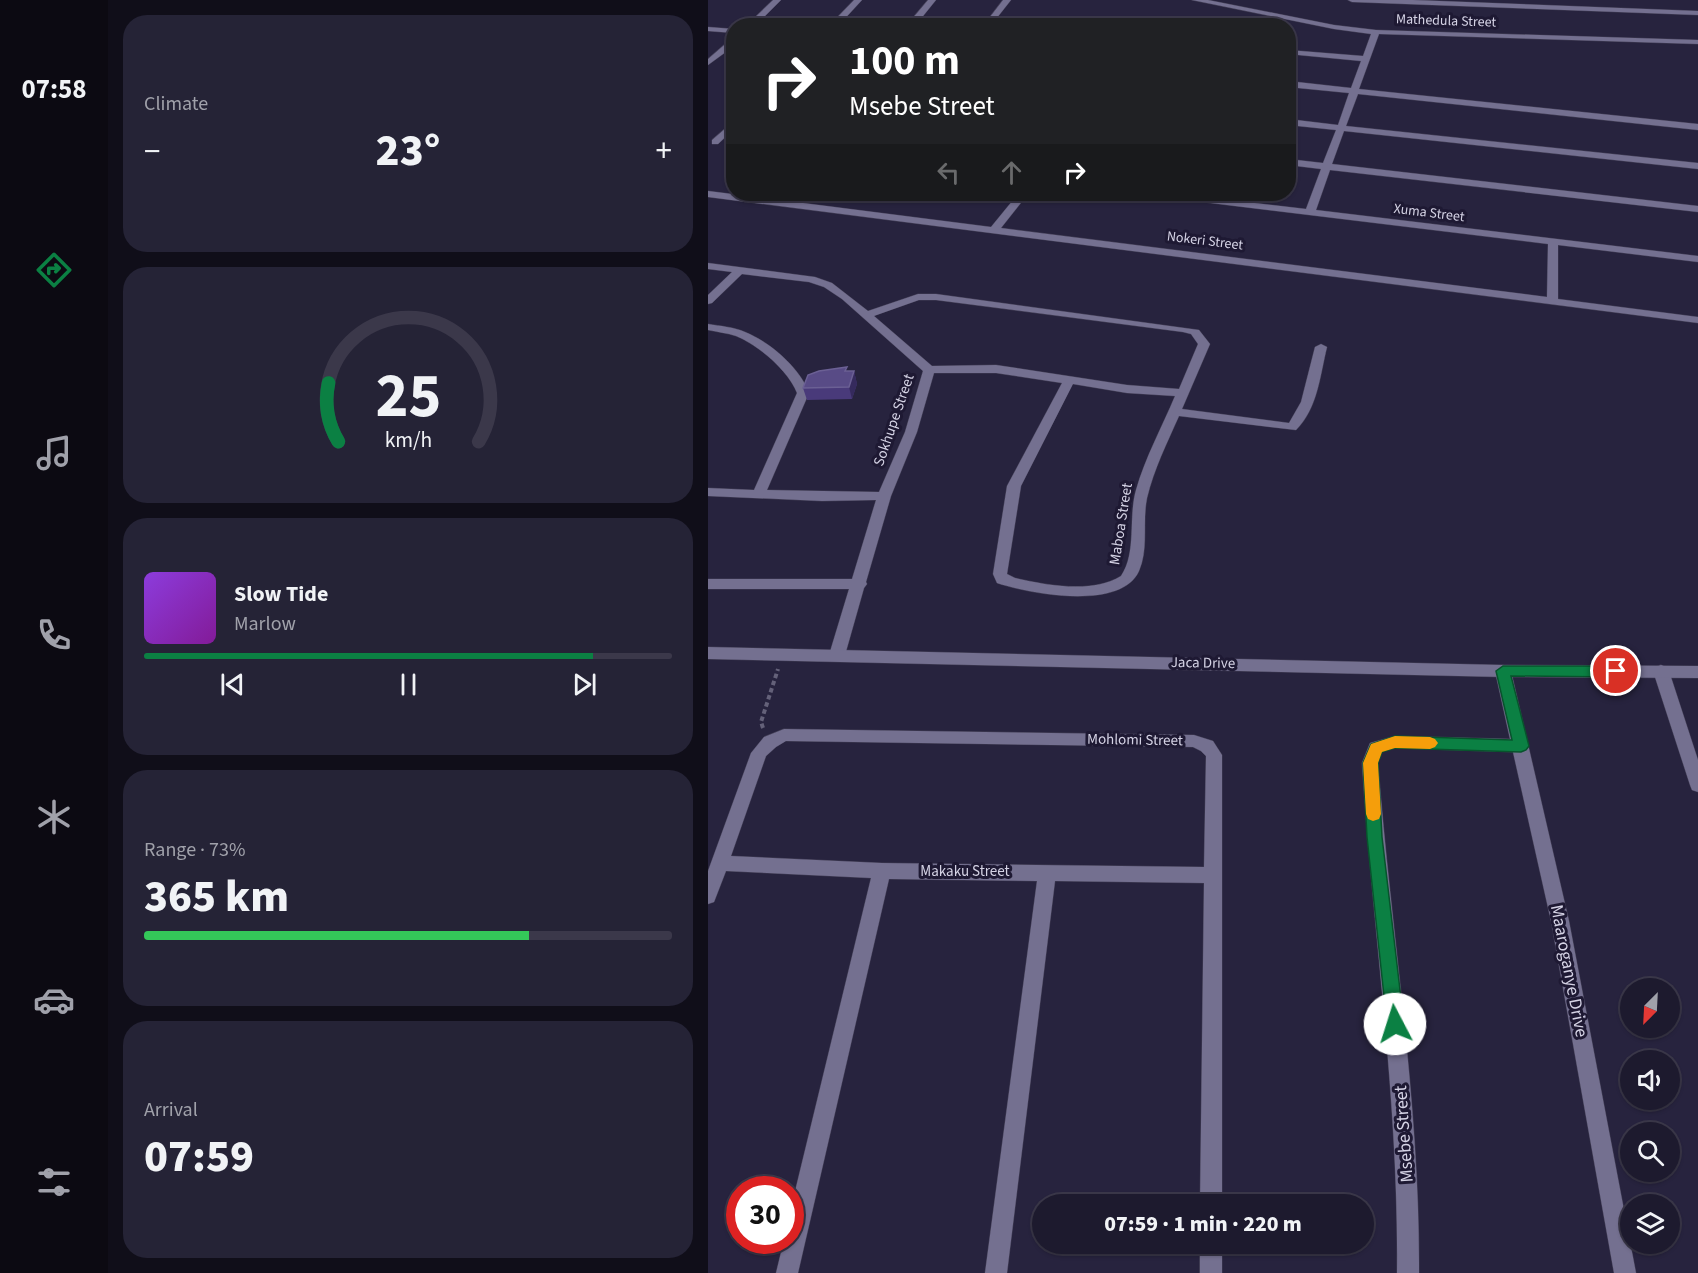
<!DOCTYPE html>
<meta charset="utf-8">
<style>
body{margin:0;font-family:"Source Sans 3",sans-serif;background:#252336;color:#f1f3f6;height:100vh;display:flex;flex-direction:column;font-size:22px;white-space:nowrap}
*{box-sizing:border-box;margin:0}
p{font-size:20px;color:#a0a1aa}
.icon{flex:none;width:33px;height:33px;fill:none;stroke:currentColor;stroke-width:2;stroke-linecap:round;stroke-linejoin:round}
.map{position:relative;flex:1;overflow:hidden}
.sheet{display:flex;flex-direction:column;gap:15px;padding:15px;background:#100e19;width:600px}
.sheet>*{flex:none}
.hud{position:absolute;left:18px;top:18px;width:570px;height:183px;border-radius:24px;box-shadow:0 2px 4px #0004,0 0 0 2px #3b384a;background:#202124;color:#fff;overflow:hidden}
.needle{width:39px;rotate:204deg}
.fabs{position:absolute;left:912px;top:978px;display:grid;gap:12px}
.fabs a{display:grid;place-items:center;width:60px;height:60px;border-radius:50%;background:#1d1a2e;box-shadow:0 2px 4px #0004,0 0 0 2px #3b384a;font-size:30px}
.speed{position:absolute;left:18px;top:1176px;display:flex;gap:12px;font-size:30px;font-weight:700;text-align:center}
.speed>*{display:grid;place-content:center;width:78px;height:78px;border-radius:50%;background:#1d1a2e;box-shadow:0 2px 4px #0004,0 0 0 2px #3b384a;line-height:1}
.speed .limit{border:9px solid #d22;background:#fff;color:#111}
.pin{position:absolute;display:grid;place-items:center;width:51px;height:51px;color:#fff;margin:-26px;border:3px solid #fff;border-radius:50%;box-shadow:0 2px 6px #0007}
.me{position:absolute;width:66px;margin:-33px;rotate:355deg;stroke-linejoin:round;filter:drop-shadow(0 0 4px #0008)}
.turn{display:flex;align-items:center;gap:21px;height:126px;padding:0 24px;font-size:27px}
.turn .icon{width:78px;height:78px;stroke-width:2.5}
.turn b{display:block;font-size:42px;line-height:51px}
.lanes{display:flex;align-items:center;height:57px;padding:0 24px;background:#0003;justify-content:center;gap:30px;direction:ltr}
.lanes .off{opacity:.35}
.big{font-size:45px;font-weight:800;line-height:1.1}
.sheet .tile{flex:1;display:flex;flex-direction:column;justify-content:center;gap:9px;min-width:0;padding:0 21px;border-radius:24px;background:#252336}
.sheet .dial{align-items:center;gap:0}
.dial svg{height:156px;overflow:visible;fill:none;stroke:#3b384a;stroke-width:7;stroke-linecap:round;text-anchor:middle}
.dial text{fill:#f1f3f6;stroke:none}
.song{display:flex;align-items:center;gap:18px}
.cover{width:72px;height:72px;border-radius:9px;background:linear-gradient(135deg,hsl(270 70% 55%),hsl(290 70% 35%))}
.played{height:6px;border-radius:3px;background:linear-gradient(90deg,#0b8043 85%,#3b384a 85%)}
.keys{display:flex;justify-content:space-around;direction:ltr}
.heat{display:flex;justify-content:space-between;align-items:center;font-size:33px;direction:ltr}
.charge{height:9px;border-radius:4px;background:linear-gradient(90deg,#34c759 73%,#3b384a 0)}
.trip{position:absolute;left:324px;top:1194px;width:342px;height:60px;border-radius:30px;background:#1d1a2e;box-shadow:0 2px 4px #0004,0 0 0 2px #3b384a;font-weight:800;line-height:60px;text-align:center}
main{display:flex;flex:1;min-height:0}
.tabs{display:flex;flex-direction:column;width:108px;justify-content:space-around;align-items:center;background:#0c0a12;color:#a0a1aa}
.tabs .icon{width:42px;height:42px}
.tabs .on{color:#0b8043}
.tabs b{font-size:27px;color:#f1f3f6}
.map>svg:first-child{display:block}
</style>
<main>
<nav class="tabs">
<b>07:58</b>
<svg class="icon on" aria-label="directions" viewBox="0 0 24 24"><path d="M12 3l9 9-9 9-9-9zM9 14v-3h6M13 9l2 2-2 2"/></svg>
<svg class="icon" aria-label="music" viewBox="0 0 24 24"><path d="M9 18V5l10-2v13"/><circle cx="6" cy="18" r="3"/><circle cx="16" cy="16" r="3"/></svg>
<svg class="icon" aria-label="phone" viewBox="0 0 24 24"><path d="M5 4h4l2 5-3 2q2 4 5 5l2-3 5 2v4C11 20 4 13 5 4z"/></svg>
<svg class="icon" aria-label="climate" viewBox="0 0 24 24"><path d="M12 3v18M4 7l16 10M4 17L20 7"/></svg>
<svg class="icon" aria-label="car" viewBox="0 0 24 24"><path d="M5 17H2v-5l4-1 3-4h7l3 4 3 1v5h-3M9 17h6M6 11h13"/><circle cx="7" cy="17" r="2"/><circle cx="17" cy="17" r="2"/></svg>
<svg class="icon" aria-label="filters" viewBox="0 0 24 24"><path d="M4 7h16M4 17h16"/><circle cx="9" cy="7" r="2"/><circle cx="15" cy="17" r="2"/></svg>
</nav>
<section class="sheet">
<div class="tile"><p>Climate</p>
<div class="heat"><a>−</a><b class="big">23°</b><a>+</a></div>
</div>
<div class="tile dial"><svg viewBox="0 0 100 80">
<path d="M14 69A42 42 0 1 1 86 69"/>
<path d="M14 69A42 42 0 0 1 9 39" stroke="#0b8043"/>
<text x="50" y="56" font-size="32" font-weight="700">25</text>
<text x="50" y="72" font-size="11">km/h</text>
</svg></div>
<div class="tile">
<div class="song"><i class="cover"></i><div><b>Slow Tide</b><p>Marlow</p></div></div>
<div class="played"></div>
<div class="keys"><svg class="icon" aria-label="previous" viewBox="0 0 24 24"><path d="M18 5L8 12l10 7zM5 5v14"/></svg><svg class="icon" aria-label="pause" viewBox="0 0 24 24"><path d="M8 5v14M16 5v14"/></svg><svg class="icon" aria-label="next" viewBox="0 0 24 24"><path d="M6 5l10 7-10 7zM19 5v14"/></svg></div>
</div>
<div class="tile"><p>Range · 73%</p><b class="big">365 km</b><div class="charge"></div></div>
<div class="tile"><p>Arrival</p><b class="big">07:59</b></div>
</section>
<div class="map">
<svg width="990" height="1273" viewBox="0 0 990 1273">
<rect width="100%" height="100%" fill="#27233e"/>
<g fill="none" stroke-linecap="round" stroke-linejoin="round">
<g stroke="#433f56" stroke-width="1">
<path id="minor" d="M 146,0 L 154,0 L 130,26 L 121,26 Z
M 220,0 L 228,0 L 207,26 L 198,26 Z
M 295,0 L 303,0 L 288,19 L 330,26 L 285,24 L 275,26 Z
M 484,0 L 500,0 L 626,25 L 668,30 L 990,40 L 990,44 L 671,34 L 651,89 L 990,124 L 990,130 L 650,94 L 638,126 L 990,163 L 990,169 L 636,131 L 624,164 L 990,206 L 990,212 L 622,170 L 608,210 L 990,256 L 990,262 L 850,245 L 850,299 L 990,317 L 990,323 L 0,197 L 0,191 L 283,227 L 310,194 L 320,194 L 293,228 L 839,297 L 840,244 L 445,196 L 443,194 L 468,194 L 598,209 L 613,169 L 580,165 L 580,159 L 615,163 L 628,130 L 580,125 L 580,119 L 630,125 L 641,93 L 580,87 L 580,81 L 643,88 L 653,61 L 580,54 L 580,50 L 655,56 L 663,34 L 626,29 Z
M 640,0 L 705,0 L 990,11 L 990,15 L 644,2 Z
M 0,27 L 26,29 L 26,33 L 0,31 Z
M 26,121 L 26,129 L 10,144 L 4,144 L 4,140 Z
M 0,263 L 107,277 L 124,283 L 160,311 L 210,294 L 228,294 L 491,330 L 502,344 L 474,409 L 581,423 L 593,402 L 607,347 L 613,344 L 619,347 C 612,375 610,408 588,430 L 471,416 C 459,443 446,469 439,498 C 434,522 441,548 431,571 C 413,611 322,594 289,583 L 285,574 L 299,486 L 354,383 L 288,373 L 226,373 L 209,432 L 183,496 L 158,582 L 159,584 L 156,588 L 137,655 L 134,659 L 124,659 L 121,655 L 141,589 L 0,589 L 0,579 L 144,579 L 168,500 L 114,501 L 0,496 L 0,488 L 46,490 L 89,393 C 80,370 50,345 28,336 C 19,333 9,332 0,330 L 0,324 C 12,326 26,327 37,332 C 62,342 92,368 101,393 L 59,490 L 171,492 L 197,432 L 215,371 L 134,299 L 116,287 L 101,282 L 34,274 L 4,303 L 0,304 L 0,295 L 24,272 L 0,269 ZM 211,300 L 228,300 L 475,332 L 483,334 L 490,344 L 471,389 L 419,385 L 288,365 L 224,366 L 166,316 ZM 365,384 L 419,393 L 467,396 C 454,427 437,458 428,490 C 420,518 429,552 413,576 C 384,594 338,585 307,578 L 299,574 L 313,486 Z
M 795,665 L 800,667 L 803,671 L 861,921 L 928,1273 L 906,1273 L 843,921 L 805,752 L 687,748 L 674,752 L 670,763 C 683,933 712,1102 711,1273 L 689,1273 C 691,1102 665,933 654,763 L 662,743 L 687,736 L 802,739 L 787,671 L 790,667 Z
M 953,665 L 958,667 L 961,671 L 990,760 L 990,792 L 984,790 L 982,785 L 945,671 L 948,667 Z
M 76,729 L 486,735 L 505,741 L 514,755 L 514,1204 L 492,1204 L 496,883 L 347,881 L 299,1273 L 277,1273 L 329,881 L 181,879 L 90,1273 L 68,1273 L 76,1240 L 82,1240 L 82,1212 L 163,878 L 18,871 L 6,902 L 0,904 L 0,871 L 43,753 L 56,737 ZM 78,741 L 485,747 L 493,751 L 498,756 L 496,867 L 174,863 L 23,856 L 58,756 L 68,747 Z
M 492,1244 L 514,1244 L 514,1273 L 492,1273 Z"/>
</g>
<g stroke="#433f56" stroke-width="1">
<path id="tertiary" d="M 65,0 L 73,0 L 47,26 L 38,26 Z
M 23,39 L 26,39 L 26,46 L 0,65 L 0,59 Z
M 0,647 L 795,665 L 990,666 L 990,678 L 795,677 L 0,659 Z"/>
</g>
<path stroke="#646179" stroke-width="4" stroke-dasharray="4.5 3" stroke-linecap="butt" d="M 55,728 L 53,722 L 70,669"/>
<use href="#minor" fill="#747090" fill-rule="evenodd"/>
<use href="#tertiary" fill="#747090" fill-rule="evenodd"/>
</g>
<path fill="#493a7a" d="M 140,371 L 146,371 L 149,384 L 144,399 L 99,400 L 95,388 Z"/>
<path fill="#352a5d" d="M 146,371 L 149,384 L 144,399 L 141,387 Z"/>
<path fill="#584b86" stroke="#6b6094" stroke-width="1.5" d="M 139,367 L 137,371 L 146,371 L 141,387 L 95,388 L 100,375 L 111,371 Z"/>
<path fill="#0b8043" stroke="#07532c" stroke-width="1.5" d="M 795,666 L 908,666 L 915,671 L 908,677 L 803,676 L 821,746 L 818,750 L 813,752 L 687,748 L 674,752 L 670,763 L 674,837 L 696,1024 L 694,1030 L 687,1032 L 681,1030 L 679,1024 L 659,837 L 655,763 L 663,744 L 687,736 L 804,740 L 788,671 Z"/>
<path fill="#f59e0b" d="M 687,736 L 722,737 L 727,739 L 730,743 L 727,747 L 722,749 L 687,748 L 674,752 L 670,763 L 673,814 L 671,819 L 665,821 L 660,819 L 658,814 L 655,763 L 663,744 Z"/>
<g text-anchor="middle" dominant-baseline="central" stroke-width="6" stroke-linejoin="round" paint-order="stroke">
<g font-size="14" fill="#d5d3e5" stroke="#1e1933">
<text transform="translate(738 21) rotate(2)">Mathedula Street</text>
<text transform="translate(721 213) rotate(7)">Xuma Street</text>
<text transform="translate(497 241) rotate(7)">Nokeri Street</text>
</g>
<g font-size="15" fill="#d5d3e5" stroke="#1e1933">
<text transform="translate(186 420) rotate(-71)">Sokhupe Street</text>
<text transform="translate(413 524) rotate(-81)">Maboa Street</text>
<text transform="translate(495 663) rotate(1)">Jaca Drive</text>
<text transform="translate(427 740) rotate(1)">Mohlomi Street</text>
<text x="257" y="871">Makaku Street</text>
</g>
<g font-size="18" fill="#d5d3e5" stroke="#1e1933">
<text transform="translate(861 971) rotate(79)">Maaroganye Drive</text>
<text transform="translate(696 1134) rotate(-94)">Msebe Street</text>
</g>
</g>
</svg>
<div class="fabs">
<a><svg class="needle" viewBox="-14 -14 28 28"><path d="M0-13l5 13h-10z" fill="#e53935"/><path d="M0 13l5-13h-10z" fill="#a0a1aa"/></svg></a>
<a><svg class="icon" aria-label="sound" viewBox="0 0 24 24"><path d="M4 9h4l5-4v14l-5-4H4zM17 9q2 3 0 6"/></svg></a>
<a><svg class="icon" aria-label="search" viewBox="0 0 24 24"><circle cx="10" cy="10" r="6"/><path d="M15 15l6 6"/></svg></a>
<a><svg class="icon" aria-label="layers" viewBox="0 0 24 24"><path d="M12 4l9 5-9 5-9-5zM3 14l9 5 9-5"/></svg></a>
</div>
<div class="speed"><div class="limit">30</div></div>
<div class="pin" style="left:908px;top:671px;background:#d93025"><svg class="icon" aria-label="arrive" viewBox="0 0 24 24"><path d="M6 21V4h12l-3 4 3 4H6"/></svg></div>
<svg class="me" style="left:687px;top:1024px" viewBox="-20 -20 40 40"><circle r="19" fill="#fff"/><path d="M0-13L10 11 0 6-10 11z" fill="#0b8043"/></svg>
<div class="trip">07:59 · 1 min · 220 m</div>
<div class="hud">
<div class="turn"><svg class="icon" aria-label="right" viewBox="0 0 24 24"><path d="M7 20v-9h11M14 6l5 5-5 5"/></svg><div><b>100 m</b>Msebe Street</div></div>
<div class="lanes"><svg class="icon off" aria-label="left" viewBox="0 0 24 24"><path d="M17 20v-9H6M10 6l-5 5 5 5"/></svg><svg class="icon off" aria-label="ahead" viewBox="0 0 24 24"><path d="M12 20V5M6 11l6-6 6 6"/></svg><svg class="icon" aria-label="right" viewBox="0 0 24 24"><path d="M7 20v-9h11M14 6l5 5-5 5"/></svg></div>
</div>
</div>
</main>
